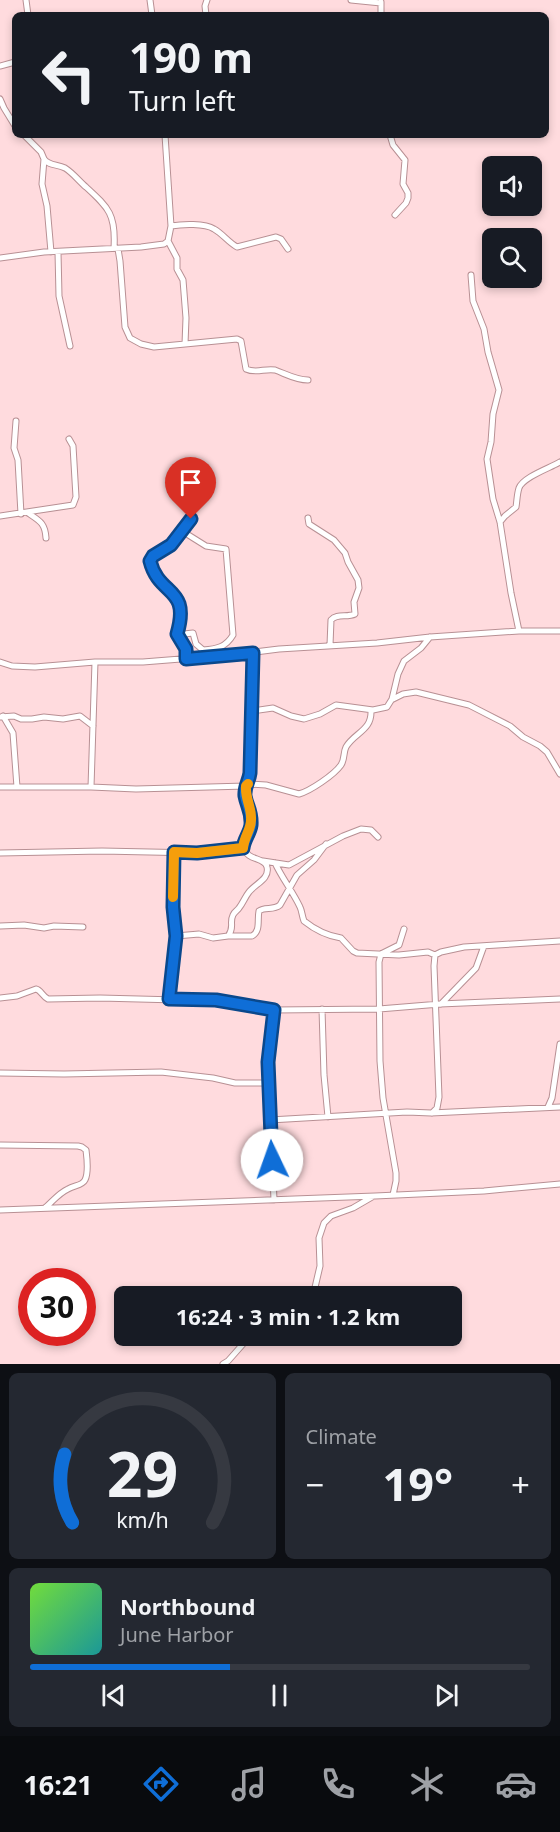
<!DOCTYPE html>
<meta charset="utf-8">
<style>
body{margin:0;font-family:"Noto Sans",sans-serif;background:#242831;color:#f1f3f6;height:100vh;display:flex;flex-direction:column;font-size:22px;white-space:nowrap}
*{box-sizing:border-box;margin:0}
p{font-size:20px;color:#9ea1a6}
.icon{flex:none;width:33px;height:33px;fill:none;stroke:currentColor;stroke-width:2;stroke-linecap:round;stroke-linejoin:round}
.map{position:relative;height:1364px;overflow:hidden}
.details{display:flex;flex-direction:column;gap:9px;padding:9px;background:#0d0f14;flex:1}
.details>*{flex:none}
.hud{position:absolute;left:12px;top:12px;width:537px;height:126px;border-radius:9px;box-shadow:0 3px 9px #0003;background:#171b24;color:#f1f3f6;overflow:hidden}
.buttons{position:absolute;left:482px;top:156px;display:grid;gap:12px}
.buttons a{display:grid;place-items:center;width:60px;height:60px;border-radius:9px;background:#171b24;box-shadow:0 3px 9px #0003;font-size:30px}
.speed{position:absolute;left:18px;top:1268px;display:flex;gap:12px;font-size:30px;font-weight:700;text-align:center}
.speed>*{display:grid;place-content:center;width:78px;height:78px;border-radius:50%;background:#171b24;box-shadow:0 3px 9px #0003;line-height:1}
.speed .limit{border:9px solid #d22;background:#fff;color:#111}
.pin{position:absolute;display:grid;place-items:center;width:51px;height:51px;color:#fff;margin:-62px -26px;border-radius:50% 50% 50% 0;rotate:-45deg;box-shadow:0 0 6px #0007}
.pin .icon{rotate:45deg}
.me{position:absolute;width:66px;margin:-33px;rotate:357deg;stroke-linejoin:round;filter:drop-shadow(0 0 4px #0008)}
.turn{display:flex;align-items:center;gap:21px;height:126px;padding:0 18px;font-size:27px}
.turn .icon{width:78px;height:78px;stroke-width:2.5}
.turn b{display:block;font-size:42px;line-height:51px}
.big{font-size:45px;font-weight:700;line-height:1.1}
.details .card{flex:1;display:flex;flex-direction:column;justify-content:center;gap:9px;min-width:0;padding:0 21px;border-radius:9px;background:#242831}
.details .dial{align-items:center;gap:0}
.dial svg{height:156px;overflow:visible;fill:none;stroke:#363941;stroke-width:7;stroke-linecap:round;text-anchor:middle}
.dial text{fill:#f1f3f6;stroke:none}
.song{display:flex;align-items:center;gap:18px}
.cover{width:72px;height:72px;border-radius:9px;background:linear-gradient(135deg,hsl(100 70% 55%),hsl(180 70% 35%))}
.played{height:6px;border-radius:3px;background:linear-gradient(90deg,#0f6ed7 40%,#363941 40%)}
.keys{display:flex;justify-content:space-around;direction:ltr}
.heat{display:flex;justify-content:space-between;align-items:center;font-size:33px;direction:ltr}
.details .tiles{flex:1;display:grid;gap:9px;grid-template-columns:1fr 1fr}
.card:last-child{grid-column:span 2}
.trip{position:absolute;left:114px;top:1286px;width:348px;height:60px;border-radius:9px;background:#171b24;box-shadow:0 3px 9px #0003;font-weight:700;line-height:60px;text-align:center}
.tabs{display:flex;height:96px;justify-content:space-around;align-items:center;background:#090b0e;color:#9ea1a6}
.tabs .icon{width:42px;height:42px}
.tabs .selected{color:#0f6ed7}
.tabs b{font-size:27px;color:#f1f3f6}
.map>svg:first-child{display:block}
</style>
<div class="map">
<svg width="560" height="1364" viewBox="0 0 560 1364">
<rect width="100%" height="100%" fill="#ffdbde"/>
<g fill="none" stroke-linecap="round" stroke-linejoin="round">
<g stroke="#b89094" stroke-width="7">
<path id="minor" d="M 26,0 L 28,15
M 150,0 L 152,15
M 351,0 L 381,3
M 381,2 L 381,15
M 206,15 L 205,6 L 207,0
M 0,66 L 15,62
M 0,99 L 4,108 L 15,126
M 24,135 L 41,152 L 44,159 L 42,184 L 47,206 L 51,252
M 390,135 L 393,145 L 405,160 L 403,184 L 408,193 L 408,198 L 406,203 L 395,215
M 44,159 C 49,166 57,164 65,168 C 73,173 79,181 86,187 C 109,208 116,215 114,248
M 171,226 C 182,224 205,223 214,229 C 223,234 228,242 237,247 L 276,237 L 281,239 L 288,249
M 168,241 L 177,258 L 177,269 L 183,280 L 186,318 L 185,344
M 118,249 L 120,261 L 125,327 L 130,338 L 141,344 L 154,347 L 237,339 L 241,341 L 246,369 C 256,374 265,368 275,370 C 286,374 296,380 308,380
M 58,252 L 59,296 L 70,346
M 0,258 L 44,252 L 141,247 L 164,244 L 168,241 L 171,226 L 165,135
M 471,275 L 473,301 L 484,329 L 488,352 L 499,390 L 493,414 L 491,442 L 487,459 L 493,499 L 500,522 L 511,593 L 519,631
M 16,421 L 14,448 L 18,460 L 21,514
M 28,513 C 40,521 45,523 46,538
M 0,516 L 73,505 L 76,497 L 73,446 L 69,439
M 308,518 L 309,524 L 334,540 L 345,553 L 348,562 L 358,580 L 359,588 L 354,602 L 355,614 C 347,618 337,613 331,620 L 330,645
M 500,522 L 505,516 L 516,507 C 517,501 517,494 519,488 C 523,477 550,468 560,462
M 182,531 L 206,546 L 226,549 L 233,635 C 226,647 217,649 203,650 L 196,644 L 193,633 L 184,634 L 186,659
M 185,648 L 177,634 C 180,626 183,618 182,610 C 180,592 155,581 150,561 L 153,556 L 172,545 L 191,519
M 0,662 L 12,666 L 35,667 L 95,662 L 143,662 L 231,655 L 279,649 L 377,643 L 430,637 L 519,631 L 560,631
M 393,699 L 403,694 L 416,692 L 469,705 L 510,726 L 523,737 L 540,746 L 547,752 L 560,774
M 252,711 L 273,708 L 291,716 L 304,719 L 320,714 L 336,705 L 373,710 L 387,707 L 392,699 L 398,674 L 404,661 L 421,648 L 430,637
M 3,716 L 13,733 L 17,787
M 0,717 L 14,716 L 21,719 L 32,719 L 44,717 L 63,719 L 80,716 L 93,726
M 248,784 L 266,785 L 299,794 C 310,791 334,775 341,765 C 345,759 343,753 346,747 C 355,732 372,731 371,710
M 0,787 L 91,787 L 136,789 L 246,786 L 249,781 L 250,773 L 253,653
M 91,787 L 95,662
M 0,853 L 102,851 L 197,853 L 243,847
M 263,861 L 289,865 L 343,836 L 361,829 L 371,830 L 378,837
M 275,863 C 282,878 293,892 300,907 C 302,911 302,916 304,921 C 314,929 328,936 341,938 L 353,951 L 357,953 L 399,955 L 428,952 L 435,955
M 0,926 L 24,925 L 44,928 L 54,926 L 83,927
M 176,936 L 199,934 L 213,938 L 228,936 C 235,927 229,923 233,915 C 235,911 237,911 239,908 C 243,903 245,897 249,892 C 255,884 270,879 267,867 C 265,857 247,861 244,848 C 242,841 249,834 250,827 C 253,812 245,800 246,786
M 228,936 L 252,936 C 261,931 257,920 259,911 C 265,906 273,911 280,905 L 297,875 L 314,860 L 326,844
M 0,998 L 17,996 L 36,989 C 41,990 42,996 48,999 L 100,998 L 216,1001 L 274,1010 L 379,1009 L 440,1004 L 560,999
M 169,998 L 176,936 L 173,907 L 173,852
M 441,1004 L 476,968 L 484,946
M 322,1009 L 324,1075 L 328,1117
M 274,1010 L 268,1062 L 274,1200
M 0,1073 L 64,1074 L 161,1072 L 213,1078 L 235,1083 L 268,1083
M 548,1107 L 552,1098 L 560,1044
M 432,1113 L 437,1108 L 439,1097 L 434,966 L 435,955 L 441,952 L 464,947 L 560,941
M 270,1120 L 407,1112 L 431,1113 L 560,1107
M 0,1145 L 78,1146 L 82,1147 L 86,1150 C 87,1158 89,1172 85,1180 C 82,1186 74,1185 68,1189 C 59,1193 53,1201 45,1208
M 393,1195 L 396,1181 L 396,1173 L 383,1098 L 380,1061 L 379,962 L 381,954 L 399,945 L 404,929
M 0,1210 L 375,1196 L 484,1191 L 560,1184
M 313,1296 L 320,1266 L 319,1238 L 324,1223 L 331,1216 L 353,1208 L 372,1197
M 223,1364 L 228,1361 L 251,1335"/>
</g>
<use href="#minor" stroke="#fff" stroke-width="5"/>
</g>
<g fill="none" stroke-linecap="round" stroke-linejoin="round">
<g stroke="#0a488c" stroke-width="15">
<path id="route" d="M 191,519 L 171,545 L 153,556 L 150,561 C 159,597 191,586 177,634 L 186,649 L 186,659 L 253,653 L 250,773 C 249,781 244,787 245,796 C 247,807 252,811 251,825 C 250,833 244,839 243,848 L 197,853 L 174,852 L 173,907 L 176,936 L 169,999 L 216,1000 L 274,1010 L 268,1062 L 272,1160"/>
</g>
<use href="#route" stroke="#0f6ed7" stroke-width="10"/>
<path stroke="#f59e0b" stroke-width="10" d="M 173,897 L 174,852 L 197,853 L 243,848 C 244,837 251,830 251,820 C 252,807 245,800 246,786 L 248,784"/>
</g>
</svg>
<div class="buttons">
<a><svg class="icon" aria-label="sound" viewBox="0 0 24 24"><path d="M4 9h4l5-4v14l-5-4H4zM17 9q2 3 0 6"/></svg></a>
<a><svg class="icon" aria-label="search" viewBox="0 0 24 24"><circle cx="10" cy="10" r="6"/><path d="M15 15l6 6"/></svg></a>
</div>
<div class="speed"><div class="limit">30</div></div>
<div class="pin" style="left:191px;top:519px;background:#d93025"><svg class="icon" aria-label="arrive" viewBox="0 0 24 24"><path d="M6 21V4h12l-3 4 3 4H6"/></svg></div>
<svg class="me" style="left:272px;top:1160px" viewBox="-20 -20 40 40"><circle r="19" fill="#fff"/><path d="M0-13L10 11 0 6-10 11z" fill="#0f6ed7"/></svg>
<div class="trip">16:24 · 3 min · 1.2 km</div>
<div class="hud">
<div class="turn"><svg class="icon" aria-label="left" viewBox="0 0 24 24"><path d="M17 20v-9H6M10 6l-5 5 5 5"/></svg><div><b>190 m</b>Turn left</div></div>
</div>
</div>
<section class="details">
<div class="tiles">
<div class="card dial"><svg viewBox="0 0 100 80">
<path d="M14 69A42 42 0 1 1 86 69"/>
<path d="M14 69A42 42 0 0 1 10 34" stroke="#0f6ed7"/>
<text x="50" y="56" font-size="32" font-weight="700">29</text>
<text x="50" y="72" font-size="11">km/h</text>
</svg></div>
<div class="card"><p>Climate</p>
<div class="heat"><a>−</a><b class="big">19°</b><a>+</a></div>
</div>
<div class="card">
<div class="song"><i class="cover"></i><div><b>Northbound</b><p>June Harbor</p></div></div>
<div class="played"></div>
<div class="keys"><svg class="icon" aria-label="previous" viewBox="0 0 24 24"><path d="M18 5L8 12l10 7zM5 5v14"/></svg><svg class="icon" aria-label="pause" viewBox="0 0 24 24"><path d="M8 5v14M16 5v14"/></svg><svg class="icon" aria-label="next" viewBox="0 0 24 24"><path d="M6 5l10 7-10 7zM19 5v14"/></svg></div>
</div>
</div>
</section>
<nav class="tabs">
<b>16:21</b>
<svg class="icon selected" aria-label="directions" viewBox="0 0 24 24"><path d="M12 3l9 9-9 9-9-9zM9 14v-3h6M13 9l2 2-2 2"/></svg>
<svg class="icon" aria-label="music" viewBox="0 0 24 24"><path d="M9 18V5l10-2v13"/><circle cx="6" cy="18" r="3"/><circle cx="16" cy="16" r="3"/></svg>
<svg class="icon" aria-label="phone" viewBox="0 0 24 24"><path d="M5 4h4l2 5-3 2q2 4 5 5l2-3 5 2v4C11 20 4 13 5 4z"/></svg>
<svg class="icon" aria-label="climate" viewBox="0 0 24 24"><path d="M12 3v18M4 7l16 10M4 17L20 7"/></svg>
<svg class="icon" aria-label="car" viewBox="0 0 24 24"><path d="M5 17H2v-5l4-1 3-4h7l3 4 3 1v5h-3M9 17h6M6 11h13"/><circle cx="7" cy="17" r="2"/><circle cx="17" cy="17" r="2"/></svg>
</nav>
